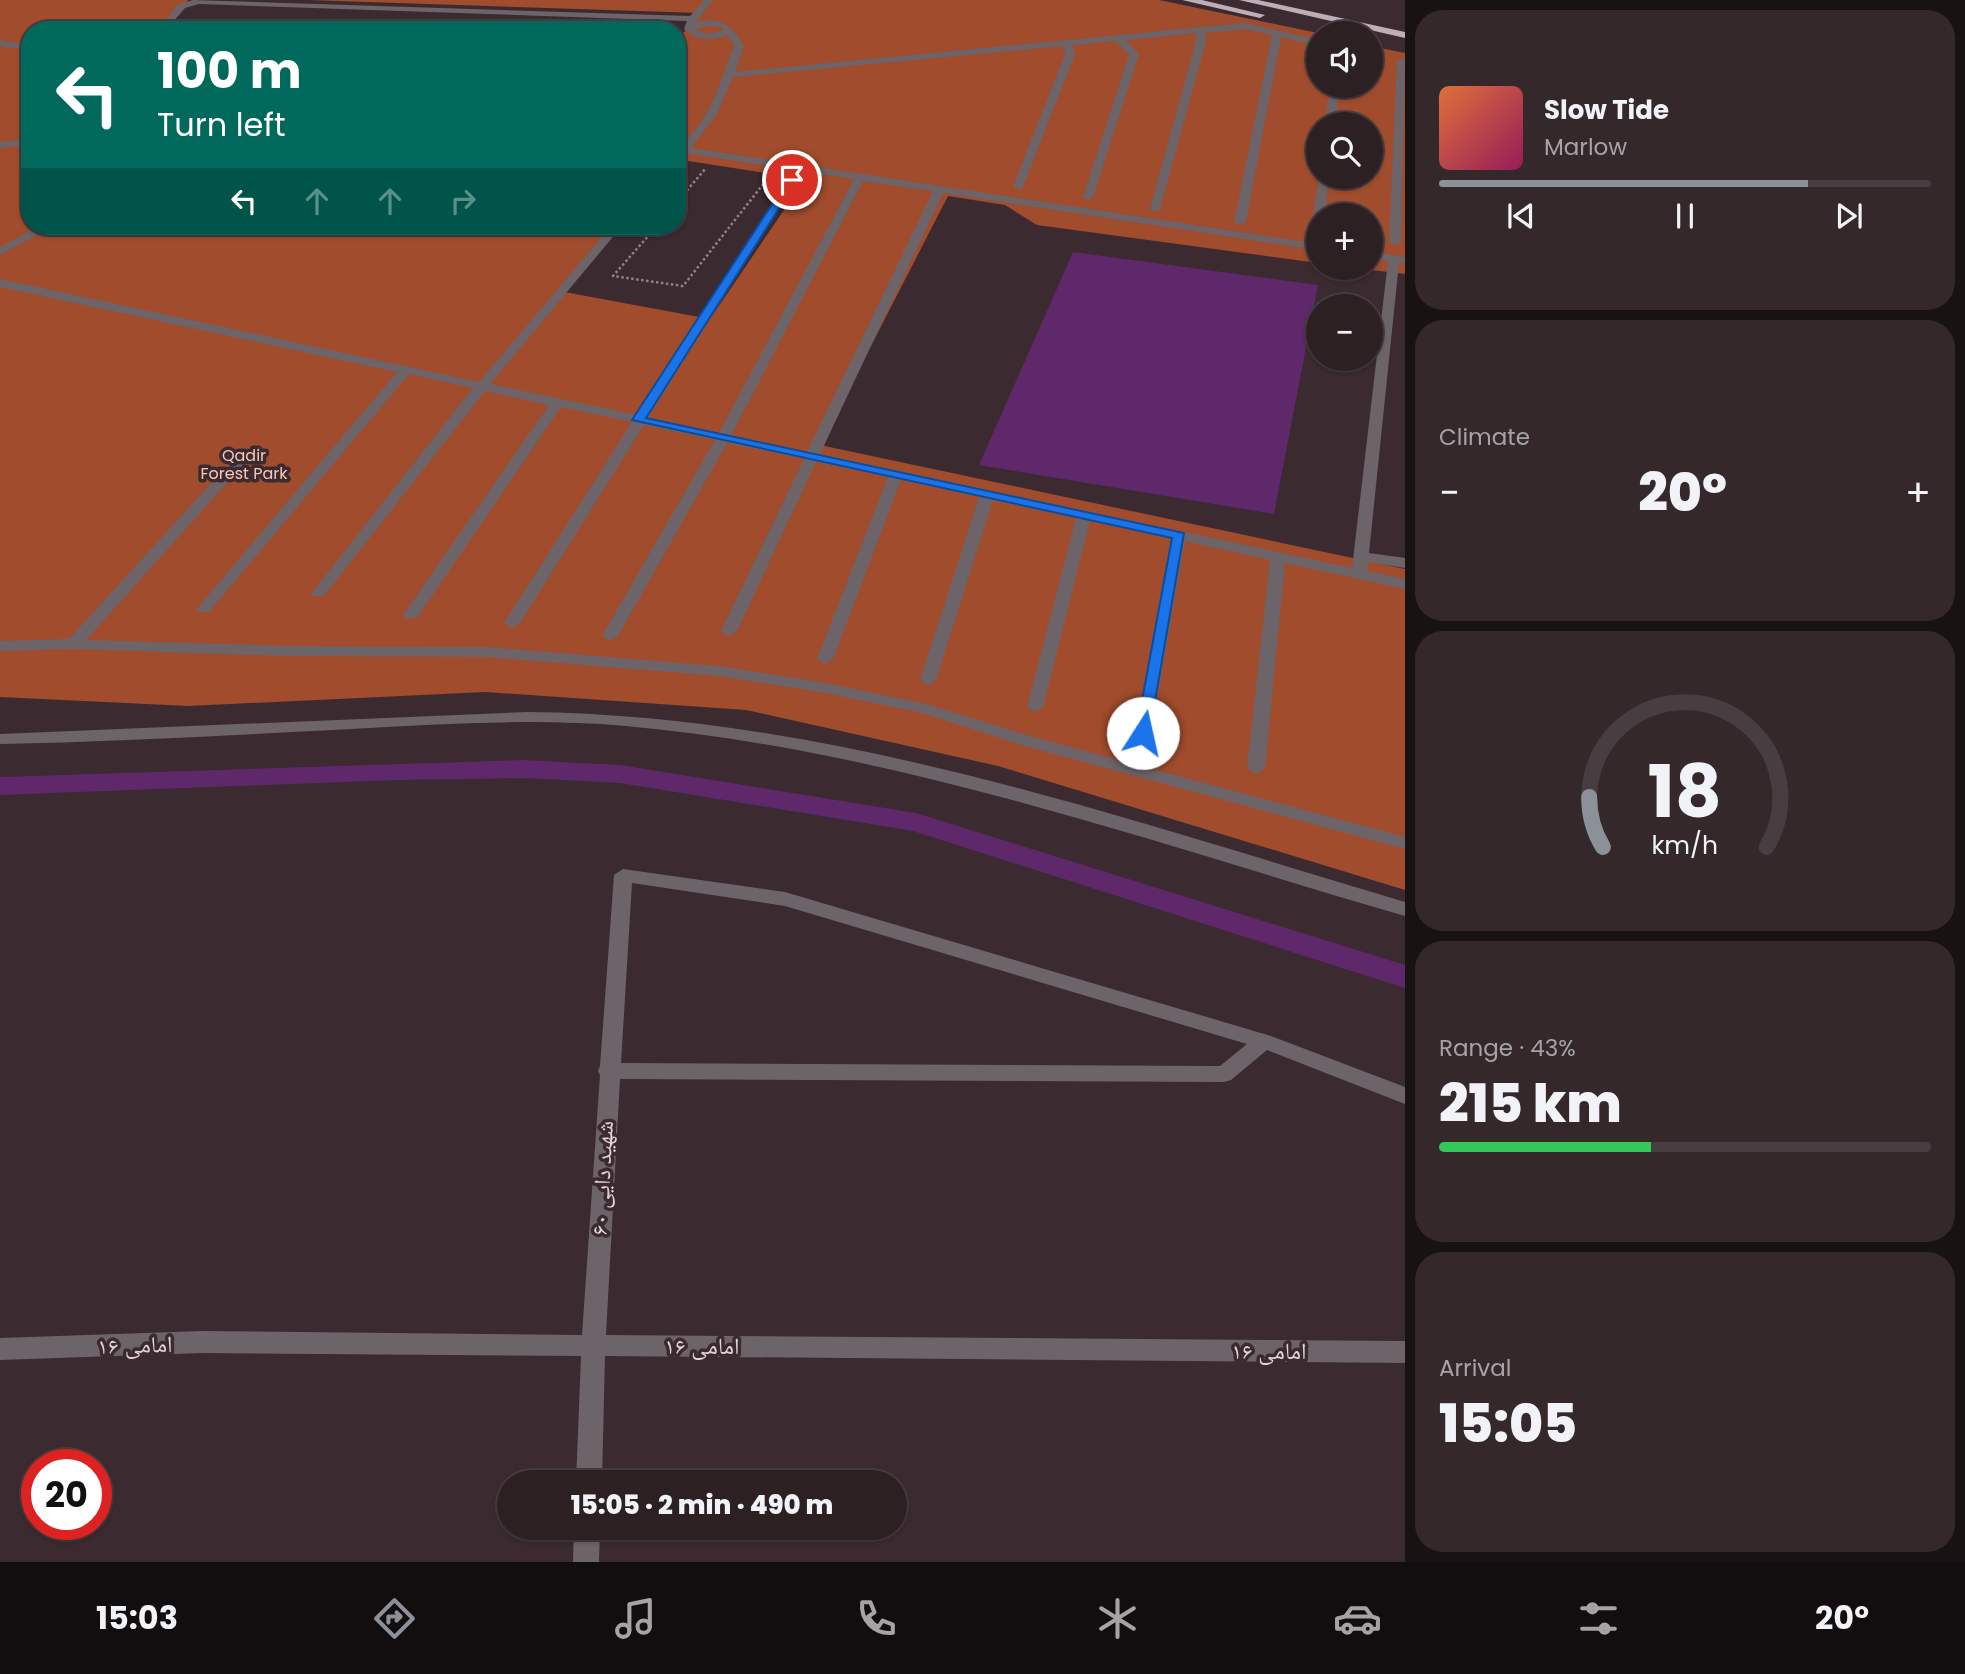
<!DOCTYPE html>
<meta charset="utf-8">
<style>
body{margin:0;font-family:Poppins,"Noto Naskh Arabic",sans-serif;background:#34282b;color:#f1f3f6;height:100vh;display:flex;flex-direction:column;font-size:26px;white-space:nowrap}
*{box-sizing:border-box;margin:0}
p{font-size:23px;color:#a6a3a6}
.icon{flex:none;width:38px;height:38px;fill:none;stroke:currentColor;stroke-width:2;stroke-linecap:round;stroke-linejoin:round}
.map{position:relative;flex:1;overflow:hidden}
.side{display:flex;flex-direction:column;gap:10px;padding:10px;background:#181213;width:560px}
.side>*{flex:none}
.banner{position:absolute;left:21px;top:21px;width:665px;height:214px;border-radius:28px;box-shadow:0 2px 5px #0004,0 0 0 2px #483e41;background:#00695c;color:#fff;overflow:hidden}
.tools{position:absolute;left:1306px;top:21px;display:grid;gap:14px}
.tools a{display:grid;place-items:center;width:77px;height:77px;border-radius:50%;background:#2c2023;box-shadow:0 2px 5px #0004,0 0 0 2px #483e41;font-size:35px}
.speed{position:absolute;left:21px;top:1449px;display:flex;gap:14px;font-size:35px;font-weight:700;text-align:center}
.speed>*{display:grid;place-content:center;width:91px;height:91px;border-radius:50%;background:#2c2023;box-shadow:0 2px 5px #0004,0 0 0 2px #483e41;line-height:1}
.speed .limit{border:10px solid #d22;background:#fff;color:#111}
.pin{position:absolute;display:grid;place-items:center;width:60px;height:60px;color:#fff;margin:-30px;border:4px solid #fff;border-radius:50%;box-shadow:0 2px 7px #0007}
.me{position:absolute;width:77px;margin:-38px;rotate:10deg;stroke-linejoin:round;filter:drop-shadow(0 0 5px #0008)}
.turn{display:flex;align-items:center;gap:24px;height:147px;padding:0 21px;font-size:32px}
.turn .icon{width:91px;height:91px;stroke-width:2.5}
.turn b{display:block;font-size:49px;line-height:60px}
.lanes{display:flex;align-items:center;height:66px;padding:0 21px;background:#0003;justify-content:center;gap:35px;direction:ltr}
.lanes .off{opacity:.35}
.big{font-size:52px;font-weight:800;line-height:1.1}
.side .tile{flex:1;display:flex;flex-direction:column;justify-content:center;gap:10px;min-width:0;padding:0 24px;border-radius:28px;background:#34282b}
.side .dial{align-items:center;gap:0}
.dial svg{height:182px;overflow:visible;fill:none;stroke:#483e41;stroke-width:7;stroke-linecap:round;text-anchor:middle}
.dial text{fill:#f1f3f6;stroke:none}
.song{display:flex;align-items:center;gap:21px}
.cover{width:84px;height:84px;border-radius:10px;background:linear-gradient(135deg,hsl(20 70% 55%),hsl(330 70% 35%))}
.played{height:7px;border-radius:4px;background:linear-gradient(90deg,#8c9099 75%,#483e41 75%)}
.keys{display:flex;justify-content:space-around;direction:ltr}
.heat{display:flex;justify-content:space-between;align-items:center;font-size:38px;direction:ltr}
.charge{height:10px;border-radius:5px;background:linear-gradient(90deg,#34c759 43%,#483e41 0)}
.trip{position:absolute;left:497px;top:1470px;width:410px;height:70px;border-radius:35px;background:#2c2023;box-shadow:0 2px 5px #0004,0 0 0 2px #483e41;font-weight:800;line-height:70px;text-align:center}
.menu{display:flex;height:112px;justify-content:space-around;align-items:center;background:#120d0e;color:#a6a3a6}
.menu .icon{width:49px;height:49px}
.menu .active{color:#8c9099}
.menu b{font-size:32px;color:#f1f3f6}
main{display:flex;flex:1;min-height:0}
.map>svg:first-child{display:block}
</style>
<main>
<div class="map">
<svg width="1405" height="1562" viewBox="0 0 1405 1562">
<rect width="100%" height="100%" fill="#3b2a2f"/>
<path fill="#a14c2d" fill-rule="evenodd" d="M 0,0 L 188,0 L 162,30 L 30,30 L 30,226 L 620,226 L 559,291 L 710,319 L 805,179 L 682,160 L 677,164 L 677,41 L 699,13 L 308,0 L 1159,0 L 1318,33 L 1318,86 L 1370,86 L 1370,46 L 1405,53 L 1405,274 L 1355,268 L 1370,268 L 1370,215 L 1318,215 L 1318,263 L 1037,225 L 1005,205 L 948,196 L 820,445 L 1405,569 L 1405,890 L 998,766 L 746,710 L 485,692 L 188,706 L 0,697 ZM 1318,124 L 1370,124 L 1370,177 L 1318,177 Z"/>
<path fill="#5e286b" d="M 1073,252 L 1318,285 L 1274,514 L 979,465 Z"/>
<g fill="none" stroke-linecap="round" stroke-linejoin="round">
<path fill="#5e286b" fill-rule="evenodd" d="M 525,760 L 620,765 L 916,813 L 1405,965 L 1405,988 L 913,831 L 620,783 L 525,778 L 398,780 L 0,795 L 0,777 Z"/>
<path stroke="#918387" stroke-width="2.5" stroke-dasharray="2.5 2.5" stroke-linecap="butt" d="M 309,23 L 331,30
M 186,27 L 202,30
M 393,27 L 433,28
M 373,30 L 381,25
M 677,202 L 706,168
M 657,226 L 613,276 L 683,286 L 768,178"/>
<path fill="#6c6469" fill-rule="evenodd" d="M 193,0 L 690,16 L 704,0 L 713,0 L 695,23 C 720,15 732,25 744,46 L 735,72 L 1245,23 L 1318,40 L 1318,46 L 1281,37 L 1246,222 L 1240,225 L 1234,222 L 1272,35 L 1245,29 L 1205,33 L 1206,41 L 1160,209 L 1155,212 L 1150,209 L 1196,41 L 1196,33 L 1125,40 L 1139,54 L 1093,197 L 1088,200 L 1083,197 L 1129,55 L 1115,41 L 1072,45 L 1075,54 L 1022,189 L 1013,187 L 1065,54 L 1063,46 L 733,77 L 717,114 L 691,148 L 1318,244 L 1318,250 L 943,193 L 820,454 L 1352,568 L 1388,261 L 1370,258 L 1370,252 L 1405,257 L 1405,263 L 1399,263 L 1369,553 L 1405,558 L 1405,568 L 1368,562 L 1367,571 L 1405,579 L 1405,589 L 1285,563 L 1265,768 L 1256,774 L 1247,768 L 1270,560 L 1185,541 L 1151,733 L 1143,738 L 1135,733 L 1171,538 L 1090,521 L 1043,707 L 1035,712 L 1027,707 L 1076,518 L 993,500 L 936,680 L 928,685 L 920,680 L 979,497 L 901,480 L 833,659 L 825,664 L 817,659 L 888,477 L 816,462 L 737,631 L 729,636 L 721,631 L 804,459 L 727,443 L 618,636 L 610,641 L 602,636 L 715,440 L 644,425 L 520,623 L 512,628 L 504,623 L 632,422 L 561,407 L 417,618 L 405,618 L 403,615 L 549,405 L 485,391 L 324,596 L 314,596 L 311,593 L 314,590 L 473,388 L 409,374 L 209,612 L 199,612 L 196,609 L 199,606 L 397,372 L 0,287 L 0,279 L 479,382 L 611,226 L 622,226 L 490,384 L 637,415 L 787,180 L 796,178 L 797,180 L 648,418 L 719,433 L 854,179 L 677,152 L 677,146 L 681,147 L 700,124 L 713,101 L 734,46 L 728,35 C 713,41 696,41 684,29 L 687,21 L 199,4 L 185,8 L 166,30 L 157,30 L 179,4 ZM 706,26 L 721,27 L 724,30 L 709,34 L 695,30 ZM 863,181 L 933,191 L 807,452 L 731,436 Z
M 0,40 L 30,45 L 30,51 L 0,46 Z
M 1405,58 L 1401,242 L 1395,245 L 1389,242 L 1397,61 Z
M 1330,86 L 1340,86 L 1335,124 L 1325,124 Z
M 30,139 L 30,145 L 0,148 L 0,142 Z
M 1319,177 L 1329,177 L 1325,215 L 1318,215 L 1318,218 L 1313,215 Z
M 1318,221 L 1318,235 L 1317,235 L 1311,232 L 1312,224 Z
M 39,226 L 53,226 L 0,255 L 0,247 Z
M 239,457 L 244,458 L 244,464 L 86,640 L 286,646 L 488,647 L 719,666 L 820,682 L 926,704 L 1033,737 L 1405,837 L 1405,849 L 1021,745 L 923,713 L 820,692 L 719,676 L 488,657 L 286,656 L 73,649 L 0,651 L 0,641 L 69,639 L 234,458 Z
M 528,712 C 829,715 1119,817 1405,902 L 1405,916 C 1147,841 894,750 625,726 C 534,718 442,724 352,729 C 234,735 117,742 0,744 L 0,734 Z
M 623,869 L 785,892 L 1271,1036 L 1405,1087 L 1405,1104 L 1267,1050 L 1231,1080 L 1224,1082 L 620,1079 L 606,1335 L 1405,1341 L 1405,1363 L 605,1356 L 602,1482 L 576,1482 L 581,1356 L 202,1353 L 0,1360 L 0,1338 L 202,1331 L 582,1335 L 600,1075 L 598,1071 L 600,1066 L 614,875 ZM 632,883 L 785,906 L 1247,1044 L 1220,1066 L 621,1063 Z
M 574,1528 L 600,1528 L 599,1562 L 573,1562 Z"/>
<path fill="#bfadb8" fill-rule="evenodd" d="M 1182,0 L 1202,0 L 1265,15 L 1260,18 Z
M 1239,0 L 1258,0 L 1405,32 L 1405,38 Z"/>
</g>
<path fill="#1a73e8" stroke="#114b97" stroke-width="2" d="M 789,178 L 797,180 L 646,418 L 1184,533 L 1149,736 L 1143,738 L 1136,733 L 1172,538 L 632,420 Z"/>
<g text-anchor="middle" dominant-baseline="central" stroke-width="7" stroke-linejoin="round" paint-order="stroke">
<g font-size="16" fill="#f9c8b7" stroke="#3b2a2f">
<text x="244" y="455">Qadir<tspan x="244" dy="18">Forest Park</tspan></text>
</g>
<g font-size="23" fill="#e0d4d7" stroke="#3b2a2f">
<text transform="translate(602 1178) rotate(-87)">شهید دایی ۶۰</text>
<text transform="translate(135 1345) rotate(-2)">امامی ۱۶</text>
<text x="702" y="1346">امامی ۱۶</text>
<text x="1269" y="1351">امامی ۱۶</text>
</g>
</g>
</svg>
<div class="tools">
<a><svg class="icon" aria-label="sound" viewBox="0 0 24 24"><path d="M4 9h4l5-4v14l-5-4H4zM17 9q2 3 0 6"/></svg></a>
<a><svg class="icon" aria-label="search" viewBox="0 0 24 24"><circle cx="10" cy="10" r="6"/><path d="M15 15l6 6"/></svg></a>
<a>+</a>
<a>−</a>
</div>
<div class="speed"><div class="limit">20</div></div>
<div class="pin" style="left:792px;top:180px;background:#d93025"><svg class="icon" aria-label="arrive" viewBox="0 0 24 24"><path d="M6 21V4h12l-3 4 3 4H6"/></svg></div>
<svg class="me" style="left:1143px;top:733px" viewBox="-20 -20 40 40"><circle r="19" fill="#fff"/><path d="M0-13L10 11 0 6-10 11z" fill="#1a73e8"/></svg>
<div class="trip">15:05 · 2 min · 490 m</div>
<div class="banner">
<div class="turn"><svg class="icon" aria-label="left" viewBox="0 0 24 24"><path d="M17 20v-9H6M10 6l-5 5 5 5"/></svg><div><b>100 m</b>Turn left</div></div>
<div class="lanes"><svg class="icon" aria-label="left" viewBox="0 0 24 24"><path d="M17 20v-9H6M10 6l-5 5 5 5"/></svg><svg class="icon off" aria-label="ahead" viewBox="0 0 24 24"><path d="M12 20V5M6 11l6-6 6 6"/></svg><svg class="icon off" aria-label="ahead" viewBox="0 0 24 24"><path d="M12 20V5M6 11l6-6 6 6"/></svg><svg class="icon off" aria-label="right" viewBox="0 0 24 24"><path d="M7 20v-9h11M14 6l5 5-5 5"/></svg></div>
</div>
</div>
<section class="side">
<div class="tile">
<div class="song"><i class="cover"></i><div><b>Slow Tide</b><p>Marlow</p></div></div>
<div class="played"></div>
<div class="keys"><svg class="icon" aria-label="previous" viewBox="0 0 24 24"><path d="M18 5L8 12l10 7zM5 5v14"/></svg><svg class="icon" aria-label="pause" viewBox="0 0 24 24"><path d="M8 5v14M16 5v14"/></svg><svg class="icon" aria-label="next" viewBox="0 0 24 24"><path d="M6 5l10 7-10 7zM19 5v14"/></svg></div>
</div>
<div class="tile"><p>Climate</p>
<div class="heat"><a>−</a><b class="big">20°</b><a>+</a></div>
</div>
<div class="tile dial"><svg viewBox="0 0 100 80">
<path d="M14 69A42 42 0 1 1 86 69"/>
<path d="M14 69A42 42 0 0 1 8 47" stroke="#8c9099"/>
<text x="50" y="56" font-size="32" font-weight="700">18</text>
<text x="50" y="72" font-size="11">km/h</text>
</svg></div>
<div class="tile"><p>Range · 43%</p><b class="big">215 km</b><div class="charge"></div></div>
<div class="tile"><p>Arrival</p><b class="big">15:05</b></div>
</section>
</main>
<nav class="menu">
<b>15:03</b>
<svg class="icon active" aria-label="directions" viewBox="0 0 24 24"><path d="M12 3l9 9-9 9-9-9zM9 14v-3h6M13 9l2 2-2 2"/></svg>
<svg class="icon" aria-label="music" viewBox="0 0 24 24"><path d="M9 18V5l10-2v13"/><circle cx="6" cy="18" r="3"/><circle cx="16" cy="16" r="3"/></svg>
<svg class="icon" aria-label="phone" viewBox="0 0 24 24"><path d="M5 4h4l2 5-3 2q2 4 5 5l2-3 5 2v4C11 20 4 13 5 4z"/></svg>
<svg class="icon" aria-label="climate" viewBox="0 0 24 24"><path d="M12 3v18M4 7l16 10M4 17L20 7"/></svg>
<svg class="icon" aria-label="car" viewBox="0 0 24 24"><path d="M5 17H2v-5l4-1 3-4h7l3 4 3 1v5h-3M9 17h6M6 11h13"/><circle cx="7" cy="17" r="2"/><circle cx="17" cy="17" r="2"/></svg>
<svg class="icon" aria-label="filters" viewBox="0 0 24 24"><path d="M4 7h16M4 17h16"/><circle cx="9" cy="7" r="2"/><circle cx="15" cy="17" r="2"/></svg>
<b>20°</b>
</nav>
